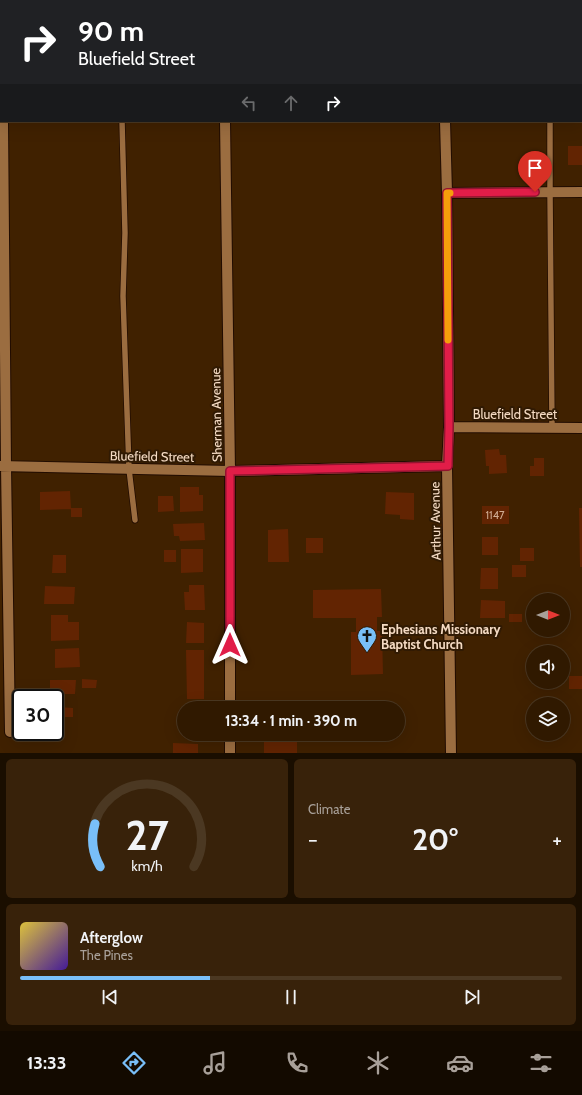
<!DOCTYPE html>
<meta charset="utf-8">
<style>
body{margin:0;font-family:Cabin,sans-serif;background:#38220a;color:#f1f3f6;height:100vh;display:flex;flex-direction:column;font-size:15px;white-space:nowrap}
*{box-sizing:border-box;margin:0}
p{font-size:13px;color:#a8a099}
.icon{flex:none;width:22px;height:22px;fill:none;stroke:currentColor;stroke-width:2;stroke-linecap:round;stroke-linejoin:round}
.map{position:relative;height:753px;overflow:hidden}
.sheet{display:flex;flex-direction:column;gap:6px;padding:6px;background:#1a0e00;flex:1}
.sheet>*{flex:none}
.top-card{position:absolute;left:0px;top:0px;width:582px;height:122px;box-shadow:0 4px 16px #0002,0 0 0 1px #4b3822;background:#202124;color:#fff;overflow:hidden}
.needle{width:26px;rotate:90deg}
.tools{position:absolute;left:526px;top:593px;display:grid;gap:8px}
.tools a{display:grid;place-items:center;width:44px;height:44px;border-radius:50%;background:#301900;box-shadow:0 4px 16px #0002,0 0 0 1px #4b3822;font-size:20px}
.speed{position:absolute;left:12px;top:689px;display:flex;gap:8px;font-size:20px;font-weight:700;text-align:center}
.speed>*{display:grid;place-content:center;width:52px;height:52px;border-radius:50%;background:#301900;box-shadow:0 4px 16px #0002,0 0 0 1px #4b3822;line-height:1}
.speed .limit{border:2px solid #111;border-radius:6px;background:#fff;color:#111}
.pin{position:absolute;display:grid;place-items:center;width:34px;height:34px;color:#fff;margin:-41px -17px;border-radius:50% 50% 50% 0;rotate:-45deg;box-shadow:0 0 4px #0007}
.pin .icon{rotate:45deg}
.me{position:absolute;width:44px;margin:-22px;rotate:0deg;stroke-linejoin:round;filter:drop-shadow(0 0 3px #0008)}
.turn{display:flex;align-items:center;gap:14px;height:84px;padding:0 12px;font-size:18px}
.turn .icon{width:52px;height:52px;stroke-width:2.5}
.turn b{display:block;font-size:28px;line-height:34px}
.lanes{display:flex;align-items:center;height:38px;padding:0 12px;background:#0003;justify-content:center;gap:20px;direction:ltr}
.lanes .off{opacity:.35}
.big{font-size:30px;font-weight:700;line-height:1.1}
.sheet .card{flex:1;display:flex;flex-direction:column;justify-content:center;gap:6px;min-width:0;padding:0 14px;border-radius:6px;background:#38220a}
.sheet .dial{align-items:center;gap:0}
.dial svg{height:104px;overflow:visible;fill:none;stroke:#4b3822;stroke-width:7;stroke-linecap:round;text-anchor:middle}
.dial text{fill:#f1f3f6;stroke:none}
.song{display:flex;align-items:center;gap:12px}
.cover{width:48px;height:48px;border-radius:6px;background:linear-gradient(135deg,hsl(50 70% 55%),hsl(260 70% 35%))}
.played{height:4px;border-radius:2px;background:linear-gradient(90deg,#79bff8 35%,#4b3822 35%)}
.keys{display:flex;justify-content:space-around;direction:ltr}
.heat{display:flex;justify-content:space-between;align-items:center;font-size:22px;direction:ltr}
.sheet .tiles{flex:1;display:grid;gap:6px;grid-template-columns:1fr 1fr}
.card:last-child{grid-column:span 2}
.trip{position:absolute;left:177px;top:701px;width:228px;height:40px;border-radius:20px;background:#301900;box-shadow:0 4px 16px #0002,0 0 0 1px #4b3822;font-weight:700;line-height:40px;text-align:center}
.tab-bar{display:flex;height:64px;justify-content:space-around;align-items:center;background:#130a00;color:#a8a099}
.tab-bar .icon{width:28px;height:28px}
.tab-bar .selected{color:#79bff8}
.tab-bar b{font-size:18px;color:#f1f3f6}
.map>svg:first-child{display:block}
</style>
<div class="map">
<svg width="582" height="753" viewBox="0 0 582 753">
<rect width="100%" height="100%" fill="#402100"/>
<path fill="#622402" d="M 568,146 L 582,146 L 582,165 L 568,165 Z
M 499,449 L 500,455 L 506,455 L 507,473 L 489,474 L 489,466 L 486,466 L 485,450 Z
M 534,458 L 544,458 L 544,476 L 530,476 L 530,466 L 534,466 Z
M 180,487 L 199,487 L 199,495 L 203,495 L 203,511 L 180,512 Z
M 70,491 L 71,509 L 40,510 L 40,492 Z
M 386,492 L 414,493 L 414,520 L 400,519 L 400,515 L 385,514 Z
M 158,496 L 173,496 L 174,511 L 158,512 Z
M 482,506 L 509,506 L 509,524 L 482,524 Z
M 71,508 L 82,508 L 82,517 L 71,517 Z
M 579,508 L 582,508 L 582,567 L 580,567 Z
M 204,523 L 205,540 L 180,541 L 179,536 L 174,536 L 173,524 Z
M 288,529 L 289,562 L 268,562 L 268,530 Z
M 482,537 L 498,537 L 498,555 L 482,555 Z
M 306,538 L 323,538 L 323,553 L 306,553 Z
M 520,548 L 534,548 L 534,561 L 520,561 Z
M 181,549 L 203,549 L 203,572 L 181,573 Z
M 164,550 L 176,550 L 176,562 L 164,562 Z
M 53,555 L 66,555 L 66,573 L 52,573 Z
M 512,565 L 526,565 L 526,577 L 512,577 Z
M 481,568 L 498,568 L 498,589 L 480,589 Z
M 189,585 L 204,585 L 205,610 L 185,610 L 184,592 L 189,592 Z
M 45,586 L 75,587 L 74,604 L 44,604 Z
M 381,589 L 382,617 L 377,617 L 377,631 L 382,631 L 383,674 L 351,675 L 351,632 L 356,632 L 356,618 L 313,618 L 313,590 Z
M 481,600 L 505,601 L 505,618 L 480,618 Z
M 509,614 L 522,614 L 522,622 L 509,622 Z
M 51,615 L 68,615 L 68,622 L 79,622 L 79,640 L 51,641 Z
M 187,622 L 204,623 L 204,643 L 186,643 Z
M 79,648 L 80,667 L 55,668 L 55,649 Z
M 186,650 L 204,650 L 204,699 L 187,699 Z
M 569,676 L 582,676 L 582,689 L 569,689 Z
M 82,679 L 97,680 L 96,688 L 82,688 Z
M 50,680 L 76,680 L 75,694 L 50,694 Z
M 59,707 L 73,708 L 73,717 L 59,717 Z
M 264,734 L 297,734 L 297,753 L 264,753 Z
M 173,743 L 198,744 L 198,753 L 173,753 Z"/>
<g fill="none" stroke-linecap="round" stroke-linejoin="round">
<g stroke="#210c00" stroke-width="7">
<path id="service" d="M 118,0 L 118,1
M 551,1 L 551,0
M 122,121 L 125,233 L 123,296 L 129,469 L 135,520
M 550,121 L 550,192 L 552,428"/>
</g>
<g stroke="#210c00" stroke-width="12">
<path id="minor" d="M 224,0 L 224,1
M 443,0 L 443,1
M 3,1 L 3,0
M 3,121 L 6,466 L 10,732
M 225,121 L 230,471 L 230,708
M 445,121 L 447,193 L 449,427 L 447,466 L 451,753
M 447,193 L 582,192
M 449,427 L 582,428
M 0,466 L 230,471 L 447,466
M 230,734 L 230,753"/>
</g>
<use href="#service" stroke="#9b6d40" stroke-width="5.5"/>
<use href="#minor" stroke="#9b6d40" stroke-width="10"/>
</g>
<g fill="none" stroke-linecap="round" stroke-linejoin="round">
<g stroke="#92132f" stroke-width="10">
<path id="route" d="M 230,645 L 230,471 L 448,466 L 449,427 L 447,193 L 535,192"/>
</g>
<use href="#route" stroke="#e11d48" stroke-width="7"/>
<path stroke="#f59e0b" stroke-width="7" d="M 448,340 L 447,193 L 450,193"/>
</g>
<defs>
<g id="church-pin" transform="scale(1)"><path d="M0 17L-7.5 6A9.5 9.5 0 1 1 7.5 6Z" fill="#79bff8" stroke="#301a03"/><path d="M-1.2-6h2.4v3.5h3.3v2.4h-3.3V6h-2.4V-.1h-3.3v-2.4h3.3Z" fill="#111"/></g>
</defs>
<g fill-rule="evenodd">
<use href="#church-pin" x="367" y="636"/>
</g>
<g text-anchor="middle" dominant-baseline="central" stroke-width="4" stroke-linejoin="round" paint-order="stroke">
<g font-size="11" fill="#d0ac93">
<text x="495" y="515">1147</text>
</g>
<g font-size="13" fill="#f4dac3" stroke="#301a03">
<text x="515" y="414">Bluefield Street</text>
<text transform="translate(216 415) rotate(-91)">Sherman Avenue</text>
<text transform="translate(152 456) rotate(1)">Bluefield Street</text>
<text transform="translate(435 521) rotate(-91)">Arthur Avenue</text>
</g>
<g font-size="13" font-weight="bold" fill="#f4dac3" stroke="#301a03" text-anchor="start">
<text x="381" y="629">Ephesians Missionary<tspan x="381" dy="15">Baptist Church</tspan></text>
</g>
</g>
</svg>
<div class="tools">
<a><svg class="needle" viewBox="-14 -14 28 28"><path d="M0-13l5 13h-10z" fill="#e53935"/><path d="M0 13l5-13h-10z" fill="#a8a099"/></svg></a>
<a><svg class="icon" aria-label="sound" viewBox="0 0 24 24"><path d="M4 9h4l5-4v14l-5-4H4zM17 9q2 3 0 6"/></svg></a>
<a><svg class="icon" aria-label="layers" viewBox="0 0 24 24"><path d="M12 4l9 5-9 5-9-5zM3 14l9 5 9-5"/></svg></a>
</div>
<div class="speed"><div class="limit">30</div></div>
<div class="pin" style="left:535px;top:192px;background:#d93025"><svg class="icon" aria-label="arrive" viewBox="0 0 24 24"><path d="M6 21V4h12l-3 4 3 4H6"/></svg></div>
<svg class="me" style="left:230px;top:645px" viewBox="-20 -20 40 40"><path d="M0-17L14 15 0 8-14 15z" fill="#e11d48" stroke="#fff" stroke-width="4"/></svg>
<div class="trip">13:34 · 1 min · 390 m</div>
<div class="top-card">
<div class="turn"><svg class="icon" aria-label="right" viewBox="0 0 24 24"><path d="M7 20v-9h11M14 6l5 5-5 5"/></svg><div><b>90 m</b>Bluefield Street</div></div>
<div class="lanes"><svg class="icon off" aria-label="left" viewBox="0 0 24 24"><path d="M17 20v-9H6M10 6l-5 5 5 5"/></svg><svg class="icon off" aria-label="ahead" viewBox="0 0 24 24"><path d="M12 20V5M6 11l6-6 6 6"/></svg><svg class="icon" aria-label="right" viewBox="0 0 24 24"><path d="M7 20v-9h11M14 6l5 5-5 5"/></svg></div>
</div>
</div>
<section class="sheet">
<div class="tiles">
<div class="card dial"><svg viewBox="0 0 100 80">
<path d="M14 69A42 42 0 1 1 86 69"/>
<path d="M14 69A42 42 0 0 1 10 36" stroke="#79bff8"/>
<text x="50" y="56" font-size="32" font-weight="700">27</text>
<text x="50" y="72" font-size="11">km/h</text>
</svg></div>
<div class="card"><p>Climate</p>
<div class="heat"><a>−</a><b class="big">20°</b><a>+</a></div>
</div>
<div class="card">
<div class="song"><i class="cover"></i><div><b>Afterglow</b><p>The Pines</p></div></div>
<div class="played"></div>
<div class="keys"><svg class="icon" aria-label="previous" viewBox="0 0 24 24"><path d="M18 5L8 12l10 7zM5 5v14"/></svg><svg class="icon" aria-label="pause" viewBox="0 0 24 24"><path d="M8 5v14M16 5v14"/></svg><svg class="icon" aria-label="next" viewBox="0 0 24 24"><path d="M6 5l10 7-10 7zM19 5v14"/></svg></div>
</div>
</div>
</section>
<nav class="tab-bar">
<b>13:33</b>
<svg class="icon selected" aria-label="directions" viewBox="0 0 24 24"><path d="M12 3l9 9-9 9-9-9zM9 14v-3h6M13 9l2 2-2 2"/></svg>
<svg class="icon" aria-label="music" viewBox="0 0 24 24"><path d="M9 18V5l10-2v13"/><circle cx="6" cy="18" r="3"/><circle cx="16" cy="16" r="3"/></svg>
<svg class="icon" aria-label="phone" viewBox="0 0 24 24"><path d="M5 4h4l2 5-3 2q2 4 5 5l2-3 5 2v4C11 20 4 13 5 4z"/></svg>
<svg class="icon" aria-label="climate" viewBox="0 0 24 24"><path d="M12 3v18M4 7l16 10M4 17L20 7"/></svg>
<svg class="icon" aria-label="car" viewBox="0 0 24 24"><path d="M5 17H2v-5l4-1 3-4h7l3 4 3 1v5h-3M9 17h6M6 11h13"/><circle cx="7" cy="17" r="2"/><circle cx="17" cy="17" r="2"/></svg>
<svg class="icon" aria-label="filters" viewBox="0 0 24 24"><path d="M4 7h16M4 17h16"/><circle cx="9" cy="7" r="2"/><circle cx="15" cy="17" r="2"/></svg>
</nav>
